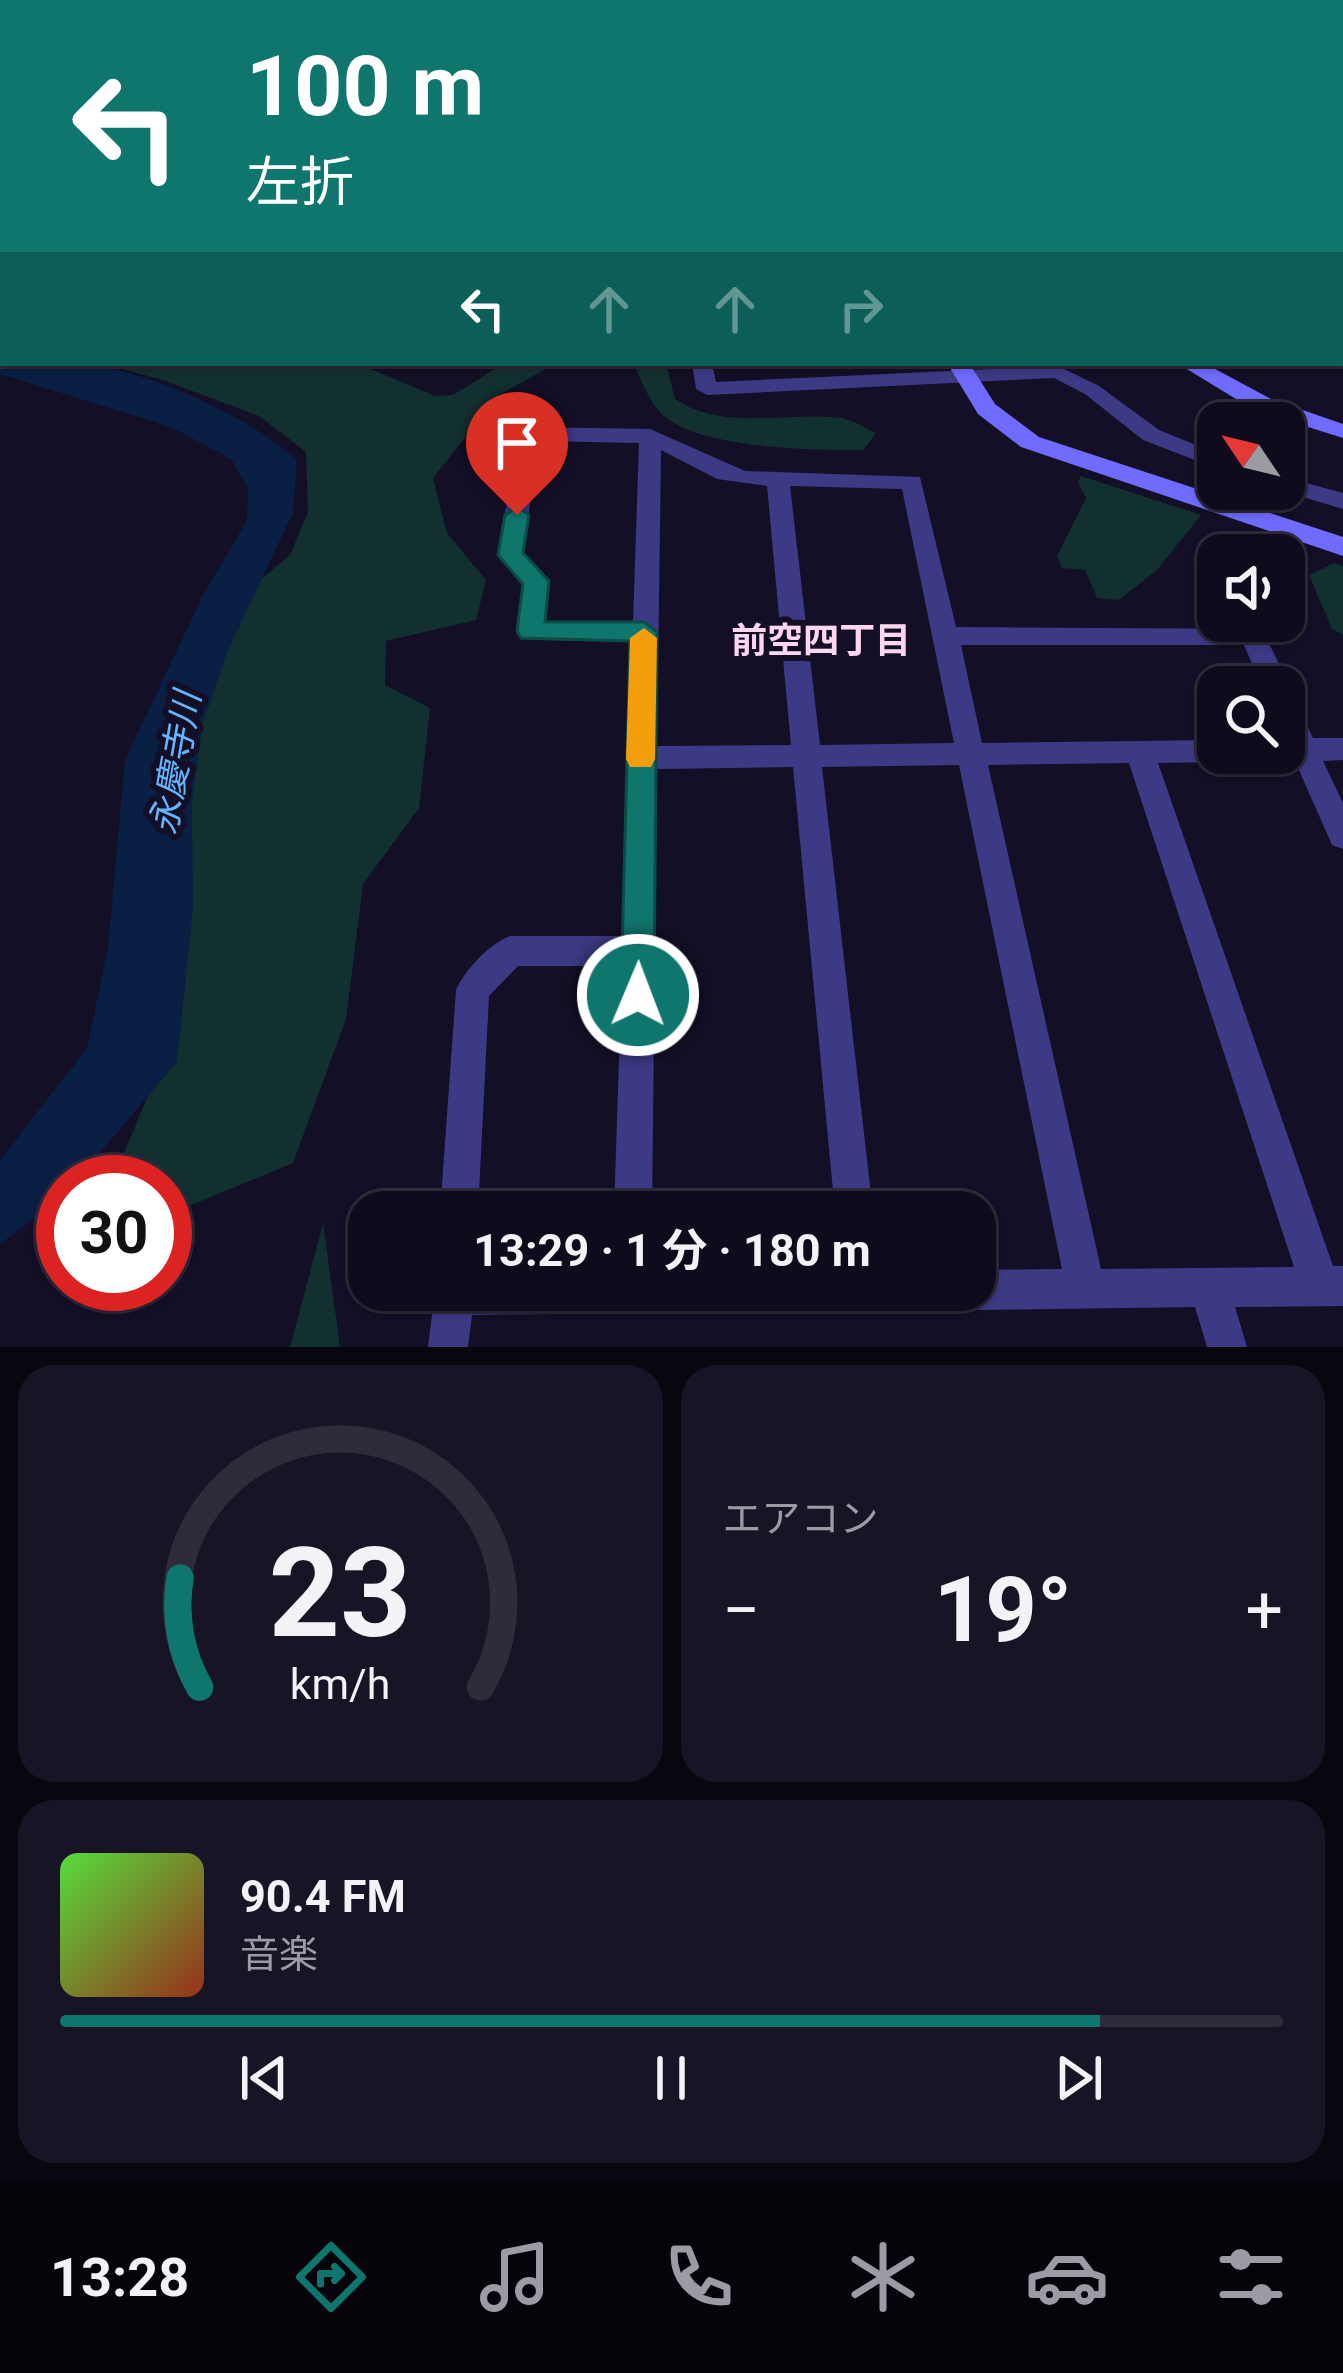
<!DOCTYPE html>
<html lang="ja">
<meta charset="utf-8">
<style>
body{margin:0;font-family:Roboto,"Noto Sans JP",sans-serif;background:#171425;color:#f1f3f6;height:100vh;display:flex;flex-direction:column;font-size:45px;white-space:nowrap}
*{box-sizing:border-box;margin:0}
p{font-size:39px;color:#9b9ba3}
.icon{flex:none;width:66px;height:66px;fill:none;stroke:currentColor;stroke-width:2;stroke-linecap:round;stroke-linejoin:round}
.map{position:relative;height:1347px;overflow:hidden}
.drawer{display:flex;flex-direction:column;gap:18px;padding:18px;background:#08060f;flex:1}
.drawer>*{flex:none}
.banner{position:absolute;left:0px;top:0px;width:1344px;height:366px;box-shadow:0 3px 9px #0004,0 0 0 3px #2e2b3b;background:#0f766e;color:#fff;overflow:hidden}
.needle{width:78px;rotate:305deg}
.controls{position:absolute;left:1197px;top:402px;display:grid;gap:24px}
.controls a{display:grid;place-items:center;width:108px;height:108px;border-radius:24px;background:#0e0b1c;box-shadow:0 3px 9px #0004,0 0 0 3px #2e2b3b;font-size:60px}
.speed{position:absolute;left:36px;top:1155px;display:flex;gap:24px;font-size:60px;font-weight:700;text-align:center}
.speed>*{display:grid;place-content:center;width:156px;height:156px;border-radius:50%;background:#0e0b1c;box-shadow:0 3px 9px #0004,0 0 0 3px #2e2b3b;line-height:1}
.speed .limit{border:18px solid #d22;background:#fff;color:#111}
.pin{position:absolute;display:grid;place-items:center;width:102px;height:102px;color:#fff;margin:-123px -51px;border-radius:50% 50% 50% 0;rotate:-45deg;box-shadow:0 0 12px #0007}
.pin .icon{rotate:45deg}
.me{position:absolute;width:132px;margin:-66px;rotate:1deg;stroke-linejoin:round;filter:drop-shadow(0 0 9px #0008)}
.turn{display:flex;align-items:center;gap:42px;height:252px;padding:0 48px;font-size:54px}
.turn .icon{width:156px;height:156px;stroke-width:2.5}
.turn b{display:block;font-size:84px;line-height:102px}
.lanes{display:flex;align-items:center;height:114px;padding:0 48px;background:#0003;justify-content:center;gap:60px;direction:ltr}
.lanes .off{opacity:.35}
.big{font-size:90px;font-weight:700;line-height:1.1}
.drawer .widget{flex:1;display:flex;flex-direction:column;justify-content:center;gap:18px;min-width:0;padding:0 42px;border-radius:36px;background:#171425}
.drawer .dial{align-items:center;gap:0}
.dial svg{height:312px;overflow:visible;fill:none;stroke:#2e2b3b;stroke-width:7;stroke-linecap:round;text-anchor:middle}
.dial text{fill:#f1f3f6;stroke:none}
.song{display:flex;align-items:center;gap:36px}
.cover{width:144px;height:144px;border-radius:18px;background:linear-gradient(135deg,hsl(110 70% 55%),hsl(10 70% 35%))}
.played{height:12px;border-radius:6px;background:linear-gradient(90deg,#0f766e 85%,#2e2b3b 85%)}
.keys{display:flex;justify-content:space-around;direction:ltr}
.heat{display:flex;justify-content:space-between;align-items:center;font-size:66px;direction:ltr}
.drawer .tiles{flex:1;display:grid;gap:18px;grid-template-columns:1fr 1fr}
.widget:last-child{grid-column:span 2}
.trip{position:absolute;left:348px;top:1191px;width:648px;height:120px;border-radius:36px;background:#0e0b1c;box-shadow:0 3px 9px #0004,0 0 0 3px #2e2b3b;font-weight:700;line-height:120px;text-align:center}
.tabs{display:flex;height:192px;justify-content:space-around;align-items:center;background:#06040b;color:#9b9ba3}
.tabs .icon{width:84px;height:84px}
.tabs .on{color:#0f766e}
.tabs b{font-size:54px;color:#f1f3f6}
.map>svg:first-child{display:block}
</style>
<div class="map">
<svg width="1343" height="1347" viewBox="0 0 1343 1347">
<rect width="100%" height="100%" fill="#130f26"/>
<path fill="#12302f" d="M 100,363 L 357,363 L 435,396 L 453,395 L 498,367 L 557,363 L 499,395 L 433,478 L 447,533 L 486,580 L 476,620 L 386,641 L 385,685 L 430,708 L 419,808 L 363,884 L 346,1019 L 293,1163 L 165,1216 L 165,1182 L 112,1182 L 158,1071 L 205,626 L 290,555 L 308,512 L 306,452 L 259,416 L 163,380 Z
M 633,363 L 666,363 L 675,399 C 725,432 785,411 841,418 C 853,420 865,428 876,433 L 863,450 C 815,450 694,449 661,413 C 648,400 641,379 633,363 Z
M 1081,476 L 1201,515 L 1157,570 L 1119,600 L 1097,598 L 1085,570 L 1062,568 L 1057,556 L 1086,498 L 1078,482 Z
M 1334,563 L 1343,566 L 1343,635 L 1332,629 L 1309,575 Z
M 323,1223 L 340,1347 L 289,1347 L 291,1344 Z"/>
<path fill="#0a1f44" d="M 0,344 L 3,363 C 28,363 53,361 78,363 C 144,368 248,416 297,460 L 293,513 L 228,650 L 202,726 L 192,804 L 193,909 L 177,1062 L 75,1182 L 63,1182 L 61,1198 L 0,1244 L 0,1160 L 87,1048 L 108,948 L 125,760 L 203,595 L 247,520 L 248,488 L 231,459 L 171,427 L 0,374 Z"/>
<g fill="none" stroke-linecap="round" stroke-linejoin="round">
<path fill="#3d3a85" fill-rule="evenodd" d="M 988,0 L 1002,0 L 1003,3 L 989,3 Z
M 1071,0 L 1085,0 L 1087,3 L 1073,3 Z
M 1159,0 L 1173,0 L 1174,3 L 1160,3 Z
M 1241,0 L 1256,0 L 1239,3 Z
M 1341,43 L 1343,43 L 1343,51 L 1341,51 Z
M 1341,113 L 1343,113 L 1343,123 L 1341,123 Z
M 1341,263 L 1343,263 L 1343,275 L 1341,275 Z
M 1341,321 L 1343,321 L 1343,333 L 1341,333 Z
M 692,363 L 712,363 L 716,382 L 1058,366 L 1099,386 L 1159,430 L 1218,454 L 1218,469 L 1143,440 L 1085,394 L 1054,378 L 707,395 L 696,389 Z
M 529,427 L 650,429 L 745,471 L 920,477 L 956,627 L 1262,629 L 1290,687 L 1284,695 L 1294,698 L 1313,738 L 1343,738 L 1343,760 L 1323,761 L 1343,803 L 1343,849 L 1332,845 L 1295,761 L 1277,758 L 1274,753 L 1284,753 L 1284,687 L 1262,687 L 1244,645 L 961,645 L 982,743 L 1218,740 L 1218,753 L 1231,753 L 1218,762 L 1158,763 L 1333,1266 L 1343,1266 L 1343,1306 L 1235,1307 L 1247,1347 L 1207,1347 L 1195,1307 L 975,1310 L 961,1304 L 956,1292 L 951,1304 L 937,1310 L 472,1315 L 468,1347 L 428,1347 L 435,1290 L 975,1290 L 975,1270 L 1062,1269 L 959,765 L 822,767 L 873,1212 L 835,1212 L 793,767 L 657,769 L 652,1212 L 614,1212 L 622,966 L 518,966 L 489,996 L 478,1212 L 440,1212 L 456,990 C 465,970 489,944 510,936 L 623,936 L 632,641 L 531,640 L 518,631 L 523,584 L 498,555 L 518,434 ZM 539,441 L 639,443 L 633,622 L 545,622 L 549,582 L 523,553 ZM 661,450 L 717,479 L 767,486 L 791,745 L 657,746 ZM 790,486 L 902,489 L 954,743 L 820,745 ZM 1129,763 L 1294,1267 L 1101,1269 L 988,765 Z
M 1284,477 L 1343,493 L 1343,509 L 1276,489 L 1284,489 Z"/>
<path fill="#6f6bff" fill-rule="evenodd" d="M 0,138 L 3,138 L 3,148 L 0,148 Z
M 947,363 L 969,363 L 995,404 L 1039,437 L 1343,537 L 1343,556 L 1021,447 L 978,414 Z
M 1177,363 L 1204,363 L 1271,399 L 1343,424 L 1343,438 L 1254,410 Z"/>
</g>
<path fill="#0f766e" stroke="#0a4d48" stroke-width="3" d="M 517,507 L 529,515 L 523,553 L 549,581 L 545,622 L 644,622 L 657,632 L 654,995 L 650,1006 L 638,1010 L 625,1006 L 621,995 L 630,641 L 521,638 L 517,631 L 523,584 L 498,555 L 505,515 Z"/>
<path fill="#f59e0b" d="M 644,628 L 657,638 L 655,759 L 651,767 L 630,767 L 626,759 L 630,638 Z"/>
<g text-anchor="middle" dominant-baseline="central" stroke-width="12" stroke-linejoin="round" paint-order="stroke">
<g font-size="36" font-weight="bold" fill="#ffd6f0" stroke="#130f26">
<text x="821" y="641">前空四丁目</text>
</g>
<g font-size="36" font-style="italic" fill="#62b6ff" stroke="#130f26">
<text transform="translate(176 763) rotate(-80)">永慶寺川</text>
</g>
</g>
</svg>
<div class="controls">
<a><svg class="needle" viewBox="-14 -14 28 28"><path d="M0-13l5 13h-10z" fill="#e53935"/><path d="M0 13l5-13h-10z" fill="#9b9ba3"/></svg></a>
<a><svg class="icon" aria-label="sound" viewBox="0 0 24 24"><path d="M4 9h4l5-4v14l-5-4H4zM17 9q2 3 0 6"/></svg></a>
<a><svg class="icon" aria-label="search" viewBox="0 0 24 24"><circle cx="10" cy="10" r="6"/><path d="M15 15l6 6"/></svg></a>
</div>
<div class="speed"><div class="limit">30</div></div>
<div class="pin" style="left:517px;top:515px;background:#d93025"><svg class="icon" aria-label="arrive" viewBox="0 0 24 24"><path d="M6 21V4h12l-3 4 3 4H6"/></svg></div>
<svg class="me" style="left:638px;top:995px" viewBox="-20 -20 40 40"><circle r="17" fill="#0f766e" stroke="#fff" stroke-width="3"/><path d="M0-11L8 9 0 5-8 9z" fill="#fff"/></svg>
<div class="trip">13:29 · 1 分 · 180 m</div>
<div class="banner">
<div class="turn"><svg class="icon" aria-label="left" viewBox="0 0 24 24"><path d="M17 20v-9H6M10 6l-5 5 5 5"/></svg><div><b>100 m</b>左折</div></div>
<div class="lanes"><svg class="icon" aria-label="left" viewBox="0 0 24 24"><path d="M17 20v-9H6M10 6l-5 5 5 5"/></svg><svg class="icon off" aria-label="ahead" viewBox="0 0 24 24"><path d="M12 20V5M6 11l6-6 6 6"/></svg><svg class="icon off" aria-label="ahead" viewBox="0 0 24 24"><path d="M12 20V5M6 11l6-6 6 6"/></svg><svg class="icon off" aria-label="right" viewBox="0 0 24 24"><path d="M7 20v-9h11M14 6l5 5-5 5"/></svg></div>
</div>
</div>
<section class="drawer">
<div class="tiles">
<div class="widget dial"><svg viewBox="0 0 100 80">
<path d="M14 69A42 42 0 1 1 86 69"/>
<path d="M14 69A42 42 0 0 1 9 41" stroke="#0f766e"/>
<text x="50" y="56" font-size="32" font-weight="700">23</text>
<text x="50" y="72" font-size="11">km/h</text>
</svg></div>
<div class="widget"><p>エアコン</p>
<div class="heat"><a>−</a><b class="big">19°</b><a>+</a></div>
</div>
<div class="widget">
<div class="song"><i class="cover"></i><div><b>90.4 FM</b><p>音楽</p></div></div>
<div class="played"></div>
<div class="keys"><svg class="icon" aria-label="previous" viewBox="0 0 24 24"><path d="M18 5L8 12l10 7zM5 5v14"/></svg><svg class="icon" aria-label="pause" viewBox="0 0 24 24"><path d="M8 5v14M16 5v14"/></svg><svg class="icon" aria-label="next" viewBox="0 0 24 24"><path d="M6 5l10 7-10 7zM19 5v14"/></svg></div>
</div>
</div>
</section>
<nav class="tabs">
<b>13:28</b>
<svg class="icon on" aria-label="directions" viewBox="0 0 24 24"><path d="M12 3l9 9-9 9-9-9zM9 14v-3h6M13 9l2 2-2 2"/></svg>
<svg class="icon" aria-label="music" viewBox="0 0 24 24"><path d="M9 18V5l10-2v13"/><circle cx="6" cy="18" r="3"/><circle cx="16" cy="16" r="3"/></svg>
<svg class="icon" aria-label="phone" viewBox="0 0 24 24"><path d="M5 4h4l2 5-3 2q2 4 5 5l2-3 5 2v4C11 20 4 13 5 4z"/></svg>
<svg class="icon" aria-label="climate" viewBox="0 0 24 24"><path d="M12 3v18M4 7l16 10M4 17L20 7"/></svg>
<svg class="icon" aria-label="car" viewBox="0 0 24 24"><path d="M5 17H2v-5l4-1 3-4h7l3 4 3 1v5h-3M9 17h6M6 11h13"/><circle cx="7" cy="17" r="2"/><circle cx="17" cy="17" r="2"/></svg>
<svg class="icon" aria-label="filters" viewBox="0 0 24 24"><path d="M4 7h16M4 17h16"/><circle cx="9" cy="7" r="2"/><circle cx="15" cy="17" r="2"/></svg>
</nav>
